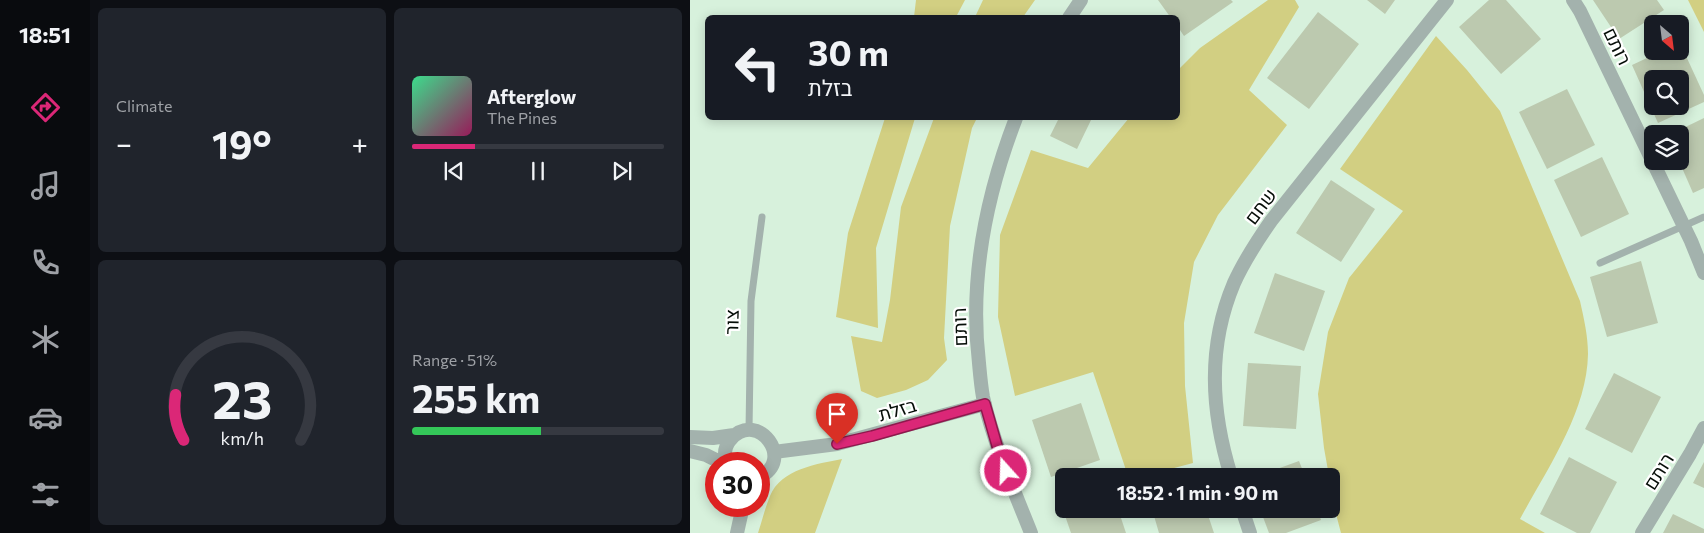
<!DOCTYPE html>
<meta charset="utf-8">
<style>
body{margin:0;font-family:Commissioner,Heebo,sans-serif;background:#20242c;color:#f1f3f6;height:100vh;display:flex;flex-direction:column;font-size:19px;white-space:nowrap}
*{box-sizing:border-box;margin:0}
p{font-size:16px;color:#9ea1a6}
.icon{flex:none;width:28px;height:28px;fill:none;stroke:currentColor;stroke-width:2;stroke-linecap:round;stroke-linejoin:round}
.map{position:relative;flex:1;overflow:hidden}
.side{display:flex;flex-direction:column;gap:8px;padding:8px;background:#0d0f14;width:600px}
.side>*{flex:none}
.hud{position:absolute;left:15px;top:15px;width:475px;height:105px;border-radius:8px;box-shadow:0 2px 12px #0003;background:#171b24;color:#f1f3f6;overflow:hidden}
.needle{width:32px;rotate:152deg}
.buttons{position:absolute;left:954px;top:15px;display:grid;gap:10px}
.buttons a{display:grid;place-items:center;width:45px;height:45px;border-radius:8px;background:#171b24;box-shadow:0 2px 12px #0003;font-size:25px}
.speed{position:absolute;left:15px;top:452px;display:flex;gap:10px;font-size:25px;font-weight:700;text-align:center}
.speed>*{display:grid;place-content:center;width:65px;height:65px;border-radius:50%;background:#171b24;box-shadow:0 2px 12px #0003;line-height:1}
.speed .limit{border:8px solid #d22;background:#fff;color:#111}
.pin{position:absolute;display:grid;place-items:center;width:42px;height:42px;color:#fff;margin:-51px -21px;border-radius:50% 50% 50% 0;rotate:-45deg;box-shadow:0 0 5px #0007}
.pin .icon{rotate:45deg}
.me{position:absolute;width:55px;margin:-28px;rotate:340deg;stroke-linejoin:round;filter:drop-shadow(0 0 4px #0008)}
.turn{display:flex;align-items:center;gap:18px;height:105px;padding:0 20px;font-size:22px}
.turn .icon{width:65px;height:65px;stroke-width:2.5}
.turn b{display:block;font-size:35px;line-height:42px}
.big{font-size:38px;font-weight:700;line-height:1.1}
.side .card{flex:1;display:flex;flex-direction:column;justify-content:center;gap:8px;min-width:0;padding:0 18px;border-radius:8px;background:#20242c}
.side .dial{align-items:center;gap:0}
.dial svg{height:130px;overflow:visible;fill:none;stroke:#363941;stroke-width:7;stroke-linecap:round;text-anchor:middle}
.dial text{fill:#f1f3f6;stroke:none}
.song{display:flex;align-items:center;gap:15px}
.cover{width:60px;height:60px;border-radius:8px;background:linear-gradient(135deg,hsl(150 70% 55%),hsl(330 70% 35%))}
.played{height:5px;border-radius:2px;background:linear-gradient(90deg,#db2777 25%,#363941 25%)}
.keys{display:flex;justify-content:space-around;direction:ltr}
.heat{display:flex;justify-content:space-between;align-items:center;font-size:28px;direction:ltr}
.charge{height:8px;border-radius:4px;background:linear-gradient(90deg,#34c759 51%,#363941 0)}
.side .tiles{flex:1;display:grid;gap:8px;grid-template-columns:repeat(2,1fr)}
.trip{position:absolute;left:365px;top:468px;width:285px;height:50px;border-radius:8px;background:#171b24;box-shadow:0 2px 12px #0003;font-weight:700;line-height:50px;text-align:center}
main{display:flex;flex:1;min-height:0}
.tab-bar{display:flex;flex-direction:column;width:90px;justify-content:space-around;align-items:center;background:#090b0e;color:#9ea1a6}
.tab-bar .icon{width:35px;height:35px}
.tab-bar .on{color:#db2777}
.tab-bar b{font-size:22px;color:#f1f3f6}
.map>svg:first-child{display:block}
</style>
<main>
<nav class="tab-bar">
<b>18:51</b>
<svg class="icon on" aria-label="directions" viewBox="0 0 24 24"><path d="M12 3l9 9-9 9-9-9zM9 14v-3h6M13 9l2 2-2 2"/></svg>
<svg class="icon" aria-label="music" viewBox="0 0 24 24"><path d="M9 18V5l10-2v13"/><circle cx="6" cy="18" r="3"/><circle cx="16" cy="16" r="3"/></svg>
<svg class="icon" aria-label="phone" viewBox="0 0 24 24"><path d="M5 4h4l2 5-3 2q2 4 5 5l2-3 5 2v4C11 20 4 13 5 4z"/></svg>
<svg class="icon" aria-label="climate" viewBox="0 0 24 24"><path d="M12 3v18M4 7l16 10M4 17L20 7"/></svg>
<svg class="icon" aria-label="car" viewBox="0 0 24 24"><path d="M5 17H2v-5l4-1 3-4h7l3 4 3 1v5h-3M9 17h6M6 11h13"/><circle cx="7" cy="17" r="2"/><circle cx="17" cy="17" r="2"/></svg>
<svg class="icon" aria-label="filters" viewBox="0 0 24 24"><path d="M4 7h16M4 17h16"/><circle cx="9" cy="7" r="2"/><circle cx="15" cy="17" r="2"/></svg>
</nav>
<section class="side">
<div class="tiles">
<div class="card"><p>Climate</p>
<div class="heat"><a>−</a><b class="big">19°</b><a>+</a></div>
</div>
<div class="card">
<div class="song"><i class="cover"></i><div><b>Afterglow</b><p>The Pines</p></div></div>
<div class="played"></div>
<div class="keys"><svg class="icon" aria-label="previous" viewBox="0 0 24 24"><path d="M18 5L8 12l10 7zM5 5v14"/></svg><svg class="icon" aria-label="pause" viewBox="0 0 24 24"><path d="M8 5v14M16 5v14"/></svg><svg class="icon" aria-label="next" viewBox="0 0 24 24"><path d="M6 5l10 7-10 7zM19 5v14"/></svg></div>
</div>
<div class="card dial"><svg viewBox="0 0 100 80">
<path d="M14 69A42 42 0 1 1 86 69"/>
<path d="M14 69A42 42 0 0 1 9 41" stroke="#db2777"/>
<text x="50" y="56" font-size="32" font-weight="700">23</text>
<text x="50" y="72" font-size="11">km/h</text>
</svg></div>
<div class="card"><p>Range · 51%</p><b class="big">255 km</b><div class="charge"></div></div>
</div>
</section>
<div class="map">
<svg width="1014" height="533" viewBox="0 0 1014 533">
<rect width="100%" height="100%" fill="#d7f1dc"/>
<path fill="#d2cf82" d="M 226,0 L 275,0 L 266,17 L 224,17 Z
M 293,0 L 345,0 L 333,17 L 285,17 Z
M 578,0 L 605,0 L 609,7 L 559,90 L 597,125 L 528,215 L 504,262 L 494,323 L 495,386 L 503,463 L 454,476 L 438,476 L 403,372 L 325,396 L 308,317 L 310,235 L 341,150 L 398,168 L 439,118 L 488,118 L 488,70 L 510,48 Z
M 998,0 L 1014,0 L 1014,32 Z
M 746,36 L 777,70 L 810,111 L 890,301 C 894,319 898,336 898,354 C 897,412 857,469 830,519 L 855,533 L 651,533 C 646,514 641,496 641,476 L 639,476 L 634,448 L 628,394 L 638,332 L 659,278 L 713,211 L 650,169 Z
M 195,118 L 225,118 L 186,248 L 188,328 L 146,317 L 158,233 Z
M 244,118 L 287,118 L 282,128 L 260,226 L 254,338 L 257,360 L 238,380 L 216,390 L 187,398 L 171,391 L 161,336 L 192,342 L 200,300 L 211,207 Z
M 152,459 L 125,533 L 68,533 C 72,521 75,508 80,496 C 91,469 127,464 152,459 Z"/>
<path fill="#bcc9af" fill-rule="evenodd" d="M 468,0 L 541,0 L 543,2 L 494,36 L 488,27 L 488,18 L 481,18 Z
M 677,0 L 705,0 L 695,14 Z
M 799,0 L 816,0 L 851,39 L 811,74 L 769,27 Z
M 903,0 L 967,0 L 974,10 L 929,39 Z
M 628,12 L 669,44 L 619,109 L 577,78 Z
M 990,43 L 1014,95 L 1014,102 L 968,123 L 942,65 L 972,51 L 990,51 ZM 962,79 L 990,79 L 990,106 L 962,106 Z
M 877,89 L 905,145 L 857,169 L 829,112 Z
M 369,118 L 402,118 L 387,149 L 360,136 Z
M 1014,118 L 1014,188 L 1003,193 L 989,161 L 990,161 L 990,134 L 981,134 Z
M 912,157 L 939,214 L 891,237 L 864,180 Z
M 641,180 L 685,209 L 651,262 L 606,233 Z
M 951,261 L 968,323 L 917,337 L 900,277 Z
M 585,273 L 635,291 L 614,351 L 564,333 Z
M 558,363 L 611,366 L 606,429 L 553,426 Z
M 924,373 L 971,397 L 942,453 L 895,429 Z
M 391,403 L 410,460 L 361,477 L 342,420 Z
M 879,457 L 927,482 L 900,533 L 887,533 L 850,514 Z
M 609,461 L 615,476 L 568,476 Z
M 1014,462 L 1014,488 L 1003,483 Z
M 374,500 L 374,509 L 428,509 L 436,533 L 381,533 L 370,501 Z
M 462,509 L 516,509 L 524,533 L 469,533 Z
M 570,509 L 627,509 L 631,520 L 596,533 L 579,533 Z
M 983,514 L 1014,529 L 1014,533 L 973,533 Z"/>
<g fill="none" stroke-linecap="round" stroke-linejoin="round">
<path stroke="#a3b2ad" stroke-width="7" d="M 910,263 L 1014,217
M 59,430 L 61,301 L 72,217"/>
<path stroke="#a3b2ad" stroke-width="14" d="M 883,0 L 890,11 L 1001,241 L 1014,273
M 379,18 L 391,0
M 326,118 C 296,196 279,279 289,363 C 290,374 291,386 293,397 C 304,444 323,488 341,533
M 0,437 L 23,438 L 44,435
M 0,451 L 16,455 L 34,464
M 84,452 L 147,444 L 295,404
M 36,464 C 34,455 34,446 41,439 C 68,409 106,461 69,477
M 541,476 C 521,411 517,347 544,283 C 554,261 567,241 581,221 L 757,0
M 552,509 L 560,533
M 47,533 L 53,506
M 952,533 L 1000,454 L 1014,428"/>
</g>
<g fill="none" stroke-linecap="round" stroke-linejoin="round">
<g stroke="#8e194d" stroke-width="12">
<path id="route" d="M 147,444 L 182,436 L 295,404 L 310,456 L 316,471"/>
</g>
<use href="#route" stroke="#db2777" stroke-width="9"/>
</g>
<g text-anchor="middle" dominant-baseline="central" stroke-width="4.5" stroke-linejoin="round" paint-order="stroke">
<g font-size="19" fill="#060e08" stroke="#fff">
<text transform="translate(928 46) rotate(64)">רותם</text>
<text transform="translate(570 206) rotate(-53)">שחם</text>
<text transform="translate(41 322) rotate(-88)">צור</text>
<text transform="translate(269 327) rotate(-92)">רותם</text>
<text transform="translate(207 409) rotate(-16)">בזלת</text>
<text transform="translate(968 471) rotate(-58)">רותם</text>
</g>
</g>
</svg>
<div class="buttons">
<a><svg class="needle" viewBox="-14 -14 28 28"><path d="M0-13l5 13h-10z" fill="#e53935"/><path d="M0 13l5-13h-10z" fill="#9ea1a6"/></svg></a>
<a><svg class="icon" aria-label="search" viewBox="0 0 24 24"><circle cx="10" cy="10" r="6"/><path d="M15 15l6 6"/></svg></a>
<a><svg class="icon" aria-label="layers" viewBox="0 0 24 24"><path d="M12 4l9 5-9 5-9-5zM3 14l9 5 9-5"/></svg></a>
</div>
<div class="speed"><div class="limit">30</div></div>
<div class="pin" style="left:147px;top:444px;background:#d93025"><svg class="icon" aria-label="arrive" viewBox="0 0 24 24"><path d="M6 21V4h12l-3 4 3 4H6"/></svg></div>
<svg class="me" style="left:316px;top:471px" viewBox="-20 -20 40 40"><circle r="17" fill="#db2777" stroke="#fff" stroke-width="3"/><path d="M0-11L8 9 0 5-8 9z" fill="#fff"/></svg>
<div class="trip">18:52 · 1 min · 90 m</div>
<div class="hud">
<div class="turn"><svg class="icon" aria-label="left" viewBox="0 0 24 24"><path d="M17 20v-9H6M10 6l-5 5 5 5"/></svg><div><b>30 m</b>בזלת</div></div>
</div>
</div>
</main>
